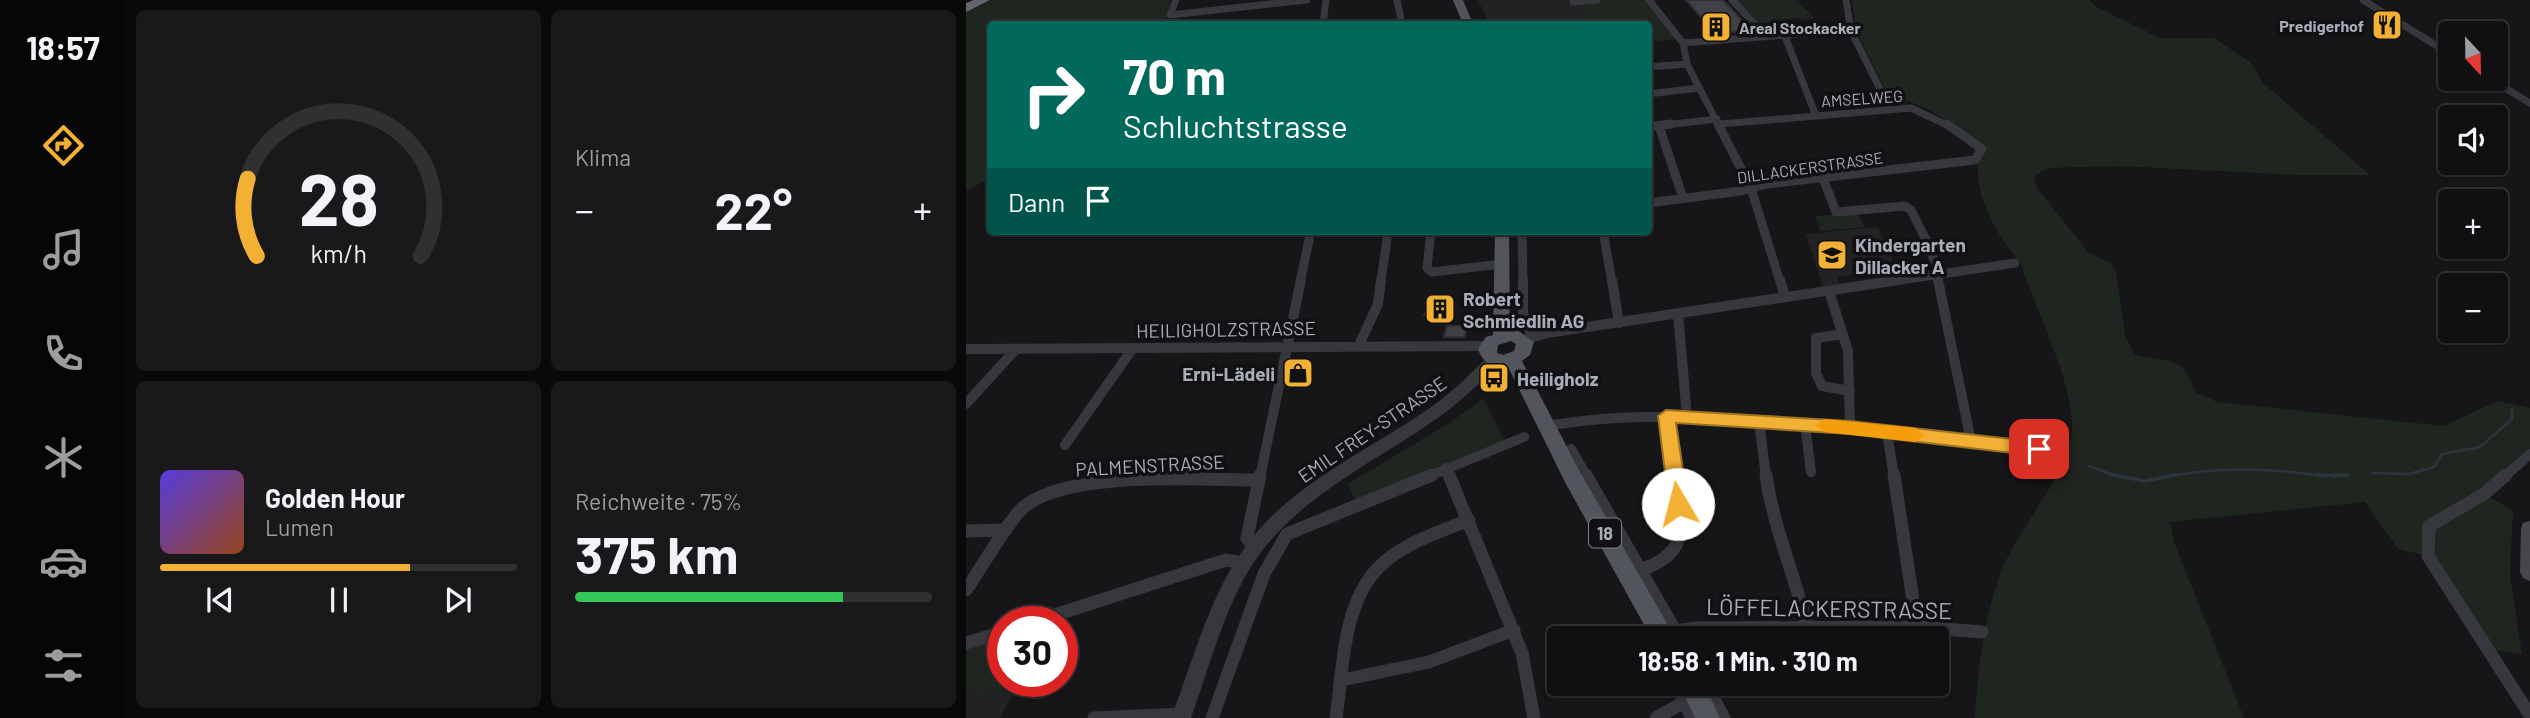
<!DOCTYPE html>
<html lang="de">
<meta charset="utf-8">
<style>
body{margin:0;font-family:Barlow,sans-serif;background:#19191b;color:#f1f3f6;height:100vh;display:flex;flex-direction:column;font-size:26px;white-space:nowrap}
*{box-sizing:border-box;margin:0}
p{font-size:23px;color:#9c9d9f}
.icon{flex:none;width:38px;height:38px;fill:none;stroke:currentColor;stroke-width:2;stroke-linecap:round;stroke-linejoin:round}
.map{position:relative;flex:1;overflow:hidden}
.drawer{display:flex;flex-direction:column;gap:10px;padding:10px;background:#09090a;width:840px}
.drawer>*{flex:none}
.hud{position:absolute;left:21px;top:21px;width:665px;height:214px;border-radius:7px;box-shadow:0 2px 5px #0004,0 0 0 2px #303032;background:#00695c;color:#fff;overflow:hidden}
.needle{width:46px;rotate:158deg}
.buttons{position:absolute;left:1472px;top:21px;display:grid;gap:14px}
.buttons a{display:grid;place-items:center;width:70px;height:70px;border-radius:7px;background:#101012;box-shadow:0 2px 5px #0004,0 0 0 2px #303032;font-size:35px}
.speed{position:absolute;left:21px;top:606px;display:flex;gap:14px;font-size:35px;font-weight:700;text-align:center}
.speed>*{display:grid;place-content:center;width:91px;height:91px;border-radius:50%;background:#101012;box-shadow:0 2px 5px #0004,0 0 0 2px #303032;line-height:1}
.speed .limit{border:10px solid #d22;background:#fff;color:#111}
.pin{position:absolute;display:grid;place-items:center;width:60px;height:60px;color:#fff;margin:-30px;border-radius:14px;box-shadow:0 4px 10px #0006}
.me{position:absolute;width:77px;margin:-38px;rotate:352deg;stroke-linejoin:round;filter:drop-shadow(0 0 5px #0008)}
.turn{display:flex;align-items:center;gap:24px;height:147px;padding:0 21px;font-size:32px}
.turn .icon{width:91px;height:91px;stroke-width:2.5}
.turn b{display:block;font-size:49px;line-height:60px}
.then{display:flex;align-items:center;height:66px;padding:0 21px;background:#0003;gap:14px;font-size:26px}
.big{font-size:52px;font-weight:700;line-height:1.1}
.drawer .widget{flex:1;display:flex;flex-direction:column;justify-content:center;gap:10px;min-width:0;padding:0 24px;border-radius:10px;background:#19191b}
.drawer .dial{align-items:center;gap:0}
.dial svg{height:182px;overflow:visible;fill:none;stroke:#303032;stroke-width:7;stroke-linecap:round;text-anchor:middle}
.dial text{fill:#f1f3f6;stroke:none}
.song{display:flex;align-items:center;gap:21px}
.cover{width:84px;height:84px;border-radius:10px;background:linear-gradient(135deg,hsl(250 70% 55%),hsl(20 70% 35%))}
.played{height:7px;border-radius:4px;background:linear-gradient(90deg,#f2b134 70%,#303032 70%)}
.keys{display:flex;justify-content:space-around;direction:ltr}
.heat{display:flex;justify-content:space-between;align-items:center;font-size:38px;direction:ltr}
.charge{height:10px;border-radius:5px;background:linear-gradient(90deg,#34c759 75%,#303032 0)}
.drawer .tiles{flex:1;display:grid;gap:10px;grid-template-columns:repeat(2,1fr)}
.trip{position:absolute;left:581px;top:626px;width:402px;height:70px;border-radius:7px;background:#101012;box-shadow:0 2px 5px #0004,0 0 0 2px #303032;font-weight:700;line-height:70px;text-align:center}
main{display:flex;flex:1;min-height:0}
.menu{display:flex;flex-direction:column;width:126px;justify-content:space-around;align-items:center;background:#060607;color:#9c9d9f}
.menu .icon{width:49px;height:49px}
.menu .on{color:#f2b134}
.menu b{font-size:32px;color:#f1f3f6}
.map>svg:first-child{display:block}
</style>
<main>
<nav class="menu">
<b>18:57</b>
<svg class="icon on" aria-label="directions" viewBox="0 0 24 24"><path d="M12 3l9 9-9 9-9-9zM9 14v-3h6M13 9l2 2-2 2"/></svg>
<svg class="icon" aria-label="music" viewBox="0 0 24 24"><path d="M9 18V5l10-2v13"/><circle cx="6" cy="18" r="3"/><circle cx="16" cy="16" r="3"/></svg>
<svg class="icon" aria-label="phone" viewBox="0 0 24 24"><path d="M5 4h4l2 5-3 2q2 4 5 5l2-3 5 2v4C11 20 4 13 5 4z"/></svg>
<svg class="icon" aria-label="climate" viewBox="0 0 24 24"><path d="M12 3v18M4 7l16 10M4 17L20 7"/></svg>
<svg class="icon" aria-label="car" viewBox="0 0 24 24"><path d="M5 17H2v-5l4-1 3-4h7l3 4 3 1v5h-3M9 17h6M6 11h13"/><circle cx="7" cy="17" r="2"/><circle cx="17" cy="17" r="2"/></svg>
<svg class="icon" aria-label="filters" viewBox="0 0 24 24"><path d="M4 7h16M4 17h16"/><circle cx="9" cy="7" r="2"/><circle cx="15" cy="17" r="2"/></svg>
</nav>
<section class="drawer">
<div class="tiles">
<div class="widget dial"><svg viewBox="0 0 100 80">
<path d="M14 69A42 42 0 1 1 86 69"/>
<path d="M14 69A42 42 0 0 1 10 35" stroke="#f2b134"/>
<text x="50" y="56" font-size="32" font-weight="700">28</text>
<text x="50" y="72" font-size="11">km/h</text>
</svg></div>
<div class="widget"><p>Klima</p>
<div class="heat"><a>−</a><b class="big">22°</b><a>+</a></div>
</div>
<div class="widget">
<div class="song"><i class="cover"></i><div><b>Golden Hour</b><p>Lumen</p></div></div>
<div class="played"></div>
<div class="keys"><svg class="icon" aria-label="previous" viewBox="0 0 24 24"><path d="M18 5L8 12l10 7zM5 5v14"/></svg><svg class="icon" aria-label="pause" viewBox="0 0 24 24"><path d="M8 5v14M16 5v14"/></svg><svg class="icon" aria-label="next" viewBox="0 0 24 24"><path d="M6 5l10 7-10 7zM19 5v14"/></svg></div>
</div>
<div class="widget"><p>Reichweite · 75%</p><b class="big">375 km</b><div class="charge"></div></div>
</div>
</section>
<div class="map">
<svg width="1564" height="718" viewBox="0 0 1564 718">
<rect width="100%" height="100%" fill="#161618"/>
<path fill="#222225" d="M 512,0 L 607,0 L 623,24 L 523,24 Z
M 912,227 L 930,267 L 872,277 L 873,286 L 857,288 L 840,234 Z
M 0,648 L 37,681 L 56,681 L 33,718 L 0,718 Z"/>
<path fill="#1e261f" d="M 25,0 L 204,0 L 199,24 L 24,24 L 24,178 L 0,191 L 0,11 Z
M 607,0 L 680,0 L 711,39 L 683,42 L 682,24 L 623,24 Z
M 767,0 L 829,0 L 849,18 L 836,20 L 832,17 L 791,25 Z
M 886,0 L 1124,0 L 1129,6 L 1194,38 L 1248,38 L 1284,62 L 1298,84 L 1404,175 L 1330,175 L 1151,166 L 1082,168 L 1068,177 L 1071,188 L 1123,253 L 1144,263 L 1150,272 L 1159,335 L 1168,354 C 1203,365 1216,352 1229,392 L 1251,402 L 1478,426 L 1531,401 L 1564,408 L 1564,454 L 1518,494 L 1547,510 L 1544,576 L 1556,654 L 1529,650 L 1462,556 L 1432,549 L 1399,502 L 1204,522 L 1208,542 L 1278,718 L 1009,718 C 1011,673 1019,614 1035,572 C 1051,529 1104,473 1106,429 C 1109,386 1068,307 1054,262 C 1031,238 997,178 1019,149 C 995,131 955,97 924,99 L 890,31 Z
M 891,213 L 899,227 L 854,231 L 849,216 Z
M 517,398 L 538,440 L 389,501 L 382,484 L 485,422 Z
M 37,637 L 37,681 L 56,681 L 50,690 L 0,692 L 0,648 Z"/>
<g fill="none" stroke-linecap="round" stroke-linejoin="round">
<path stroke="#2c353c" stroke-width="2.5" d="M 1123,466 L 1152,477
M 1407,473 L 1443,474 L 1468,467 L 1476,454 L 1514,447 L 1546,419 L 1546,409
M 1200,477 C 1253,466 1308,468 1361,477
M 1367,477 L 1382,475"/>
<path stroke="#2c353c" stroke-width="3.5" d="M 1147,475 L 1179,481 L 1209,475
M 1350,475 L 1382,475"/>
</g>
<path fill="#404145" stroke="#303034" stroke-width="2" d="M 720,0 L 757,0 L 785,30 L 750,34 Z
M 463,304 L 480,304 L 485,305 L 481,315 L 458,315 Z
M 481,326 L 502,326 L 498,337 L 478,337 Z"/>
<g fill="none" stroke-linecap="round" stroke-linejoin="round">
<path stroke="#37383d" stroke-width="7" d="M 210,0 L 204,15 L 341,0
M 431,0 L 436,24
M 683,0 L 717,43 L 721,64 L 753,126
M 766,0 L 800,36
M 880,0 L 885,31 L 924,109
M 1397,0 L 1484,54
M 607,2 L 631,0
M 357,24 L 360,0
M 818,34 L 850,116
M 717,43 L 873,31
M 682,67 L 721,64
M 1524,79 L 1564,103
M 682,94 L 733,88
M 754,124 L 945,108 L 983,126
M 690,126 L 751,119"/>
<path stroke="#37383d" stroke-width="9" d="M 752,124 L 785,188 L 814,282
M 693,126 L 717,198
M 682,127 L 705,124
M 857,178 L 870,212 L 939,206 L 945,210 L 966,252 L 972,282
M 682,203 L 775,191 L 801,184 L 1009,160 L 1016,149 L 981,124
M 465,231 L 461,268 L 466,272 L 536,264
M 556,231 L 557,282
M 637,231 L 646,282
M 334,282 L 345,231
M 415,282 L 422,231
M 921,282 L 1049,263"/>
<path stroke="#37383d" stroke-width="10" d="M 557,280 L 557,313 L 566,337
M 646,280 L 653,323
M 814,280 L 819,297
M 972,280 L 1005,441
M 863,291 L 882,351 L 884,427
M 712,313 L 721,417
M 877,334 L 850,338 L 850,373 L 856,386 L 884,391
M 558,340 L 581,333 L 933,280
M 393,345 L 412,304 L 415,280
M 0,349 L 521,346
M 0,404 L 50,349
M 700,416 L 708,477
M 793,421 L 800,477
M 839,424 L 845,472
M 581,426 C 665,411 751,417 836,424 C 922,431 1009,441 1095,452
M 921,432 L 928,477
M 99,445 L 167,348
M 605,449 L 621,477
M 480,468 L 484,477
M 294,477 L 335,280
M 461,477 L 558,437
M 1538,477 L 1564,454"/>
<path stroke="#37383d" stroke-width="13" d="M 483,475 L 556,653 L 568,718
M 620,475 L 714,639
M 800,475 C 807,526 829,577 842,628
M 928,475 L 951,627
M 1540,475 L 1518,494 L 1463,526 L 1462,556 L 1564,715
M 0,531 L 40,530
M 290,548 L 281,538 L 294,475
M 674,570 C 729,552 714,521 708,475
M 0,590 C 13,572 44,517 59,506 C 106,470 234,480 293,480
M 70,621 L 260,560 L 278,563
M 710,631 L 730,628 L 951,627 L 1016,632
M 0,643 L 37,632
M 376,680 L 463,662 L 548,630
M 721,684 L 718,702 L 726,718
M 740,684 L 758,718
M 128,718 L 217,714
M 246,718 L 298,574 L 321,534 L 466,475
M 370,718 C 377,670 376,606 412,568 C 435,544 473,532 503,520
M 690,718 L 718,702"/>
<path fill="#37383d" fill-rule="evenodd" d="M 527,355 L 532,356 L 534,360 L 532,364 C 512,385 492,404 469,420 C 410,461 340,493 295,552 C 260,599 245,663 225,718 L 205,718 C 228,659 245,588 286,538 C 331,482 399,452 458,412 C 482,396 502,377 522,356 Z"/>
<path fill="#45474d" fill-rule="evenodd" d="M 1564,521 L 1564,581 L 1557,578 L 1554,572 L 1555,529 L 1557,523 Z"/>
<path fill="#53555c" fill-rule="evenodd" d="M 487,0 L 497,0 L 507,24 L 497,24 Z
M 529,231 L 543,231 L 544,330 L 553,331 L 568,342 L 564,355 L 556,361 L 614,472 L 710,639 L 686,639 L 600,484 L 542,367 C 528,370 516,362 512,349 L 520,337 L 527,335 ZM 545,341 L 550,344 L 548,351 L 537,355 L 531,353 L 532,345 Z
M 713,684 L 738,684 L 754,718 L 729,718 Z"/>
<path fill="#63666e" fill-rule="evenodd" d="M 8,0 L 24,0 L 0,12 L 0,3 Z"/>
</g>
<path fill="#f2b134" stroke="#9d7322" stroke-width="2" d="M 700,410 L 884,421 L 1073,442 L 1082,449 L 1073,456 L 884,434 L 710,423 L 722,504 L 712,511 L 703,504 L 692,416 Z"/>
<path fill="#f59e0b" d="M 858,419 L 950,428 L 958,435 L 950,442 L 858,432 L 849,425 Z"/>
<defs>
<g id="restaurant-square" transform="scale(1.575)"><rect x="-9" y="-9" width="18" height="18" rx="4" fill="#f2b134" stroke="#111113"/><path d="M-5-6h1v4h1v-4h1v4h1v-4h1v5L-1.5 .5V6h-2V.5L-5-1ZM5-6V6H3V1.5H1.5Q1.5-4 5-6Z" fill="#111"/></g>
<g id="building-square" transform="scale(1.575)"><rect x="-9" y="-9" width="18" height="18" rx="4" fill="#f2b134" stroke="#111113"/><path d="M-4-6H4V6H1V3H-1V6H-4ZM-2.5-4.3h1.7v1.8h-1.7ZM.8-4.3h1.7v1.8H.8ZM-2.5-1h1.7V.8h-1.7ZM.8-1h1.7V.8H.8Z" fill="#111"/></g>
<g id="school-square" transform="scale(1.575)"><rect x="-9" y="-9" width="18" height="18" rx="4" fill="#f2b134" stroke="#111113"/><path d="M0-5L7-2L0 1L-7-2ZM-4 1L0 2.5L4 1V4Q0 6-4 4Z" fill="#111"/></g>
<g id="shop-square" transform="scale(1.575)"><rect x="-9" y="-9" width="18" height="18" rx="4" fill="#f2b134" stroke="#111113"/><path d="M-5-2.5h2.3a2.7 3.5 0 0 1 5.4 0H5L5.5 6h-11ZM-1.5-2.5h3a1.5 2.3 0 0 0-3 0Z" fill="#111"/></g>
<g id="bus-square" transform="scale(1.575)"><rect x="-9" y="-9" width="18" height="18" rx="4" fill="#f2b134" stroke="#111113"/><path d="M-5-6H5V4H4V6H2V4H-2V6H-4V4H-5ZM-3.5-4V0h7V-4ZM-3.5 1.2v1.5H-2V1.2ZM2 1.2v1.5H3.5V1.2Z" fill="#111"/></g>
</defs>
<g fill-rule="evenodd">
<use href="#restaurant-square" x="1421" y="25"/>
<use href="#building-square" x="750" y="27"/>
<use href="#school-square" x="866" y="255"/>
<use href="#building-square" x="474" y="309"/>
<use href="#shop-square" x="332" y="373"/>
<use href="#bus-square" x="528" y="378"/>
</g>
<g text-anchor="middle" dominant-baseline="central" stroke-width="7" stroke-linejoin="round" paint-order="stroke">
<g font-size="16" font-weight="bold" fill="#a8adb8" stroke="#111113" text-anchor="end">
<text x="1398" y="25">Predigerhof</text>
<text x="773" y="27" text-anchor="start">Areal Stockacker</text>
</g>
<g font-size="16" fill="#a8adb8" stroke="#111113">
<text transform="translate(896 98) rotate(-4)">AMSELWEG</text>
<text transform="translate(844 167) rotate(-8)">DILLACKERSTRASSE</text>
</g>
<rect fill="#111113" stroke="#7b7e86" stroke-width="2" x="623" y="518.5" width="32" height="29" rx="5"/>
<g font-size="18" font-weight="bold" fill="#a8adb8">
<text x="639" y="533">18</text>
</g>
<g font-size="19" font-weight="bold" fill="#a8adb8" stroke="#111113" text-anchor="start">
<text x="889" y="244">Kindergarten<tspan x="889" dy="22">Dillacker A</tspan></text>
<text x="497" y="298">Robert<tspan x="497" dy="22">Schmiedlin AG</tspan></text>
<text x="309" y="373" text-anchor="end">Erni-Lädeli</text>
<text x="551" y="378">Heiligholz</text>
</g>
<g font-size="19" fill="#a8adb8" stroke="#111113">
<text transform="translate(260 329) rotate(-1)">HEILIGHOLZSTRASSE</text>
<text transform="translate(406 429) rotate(-34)">EMIL FREY-STRASSE</text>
<text transform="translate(184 465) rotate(-3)">PALMENSTRASSE</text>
</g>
<g font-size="23" fill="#a8adb8" stroke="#111113">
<text transform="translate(863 608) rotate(1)">LÖFFELACKERSTRASSE</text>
</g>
</g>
</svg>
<div class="buttons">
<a><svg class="needle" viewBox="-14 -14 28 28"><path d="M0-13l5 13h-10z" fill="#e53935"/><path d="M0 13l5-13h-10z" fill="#9c9d9f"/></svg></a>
<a><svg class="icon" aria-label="sound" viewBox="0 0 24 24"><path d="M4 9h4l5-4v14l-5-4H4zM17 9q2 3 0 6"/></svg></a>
<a>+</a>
<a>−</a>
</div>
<div class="speed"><div class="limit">30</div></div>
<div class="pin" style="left:1073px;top:449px;background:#d93025"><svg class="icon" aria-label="arrive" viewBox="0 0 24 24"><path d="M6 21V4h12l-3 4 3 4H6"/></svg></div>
<svg class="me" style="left:712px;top:504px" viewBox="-20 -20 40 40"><circle r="19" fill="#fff"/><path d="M0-13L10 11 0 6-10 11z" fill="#f2b134"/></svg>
<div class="trip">18:58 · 1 Min. · 310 m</div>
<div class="hud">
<div class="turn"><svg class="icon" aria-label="right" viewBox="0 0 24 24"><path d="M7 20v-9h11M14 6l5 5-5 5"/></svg><div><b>70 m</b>Schluchtstrasse</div></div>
<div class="then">Dann<svg class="icon" aria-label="arrive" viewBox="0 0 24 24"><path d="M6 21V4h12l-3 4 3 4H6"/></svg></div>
</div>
</div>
</main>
